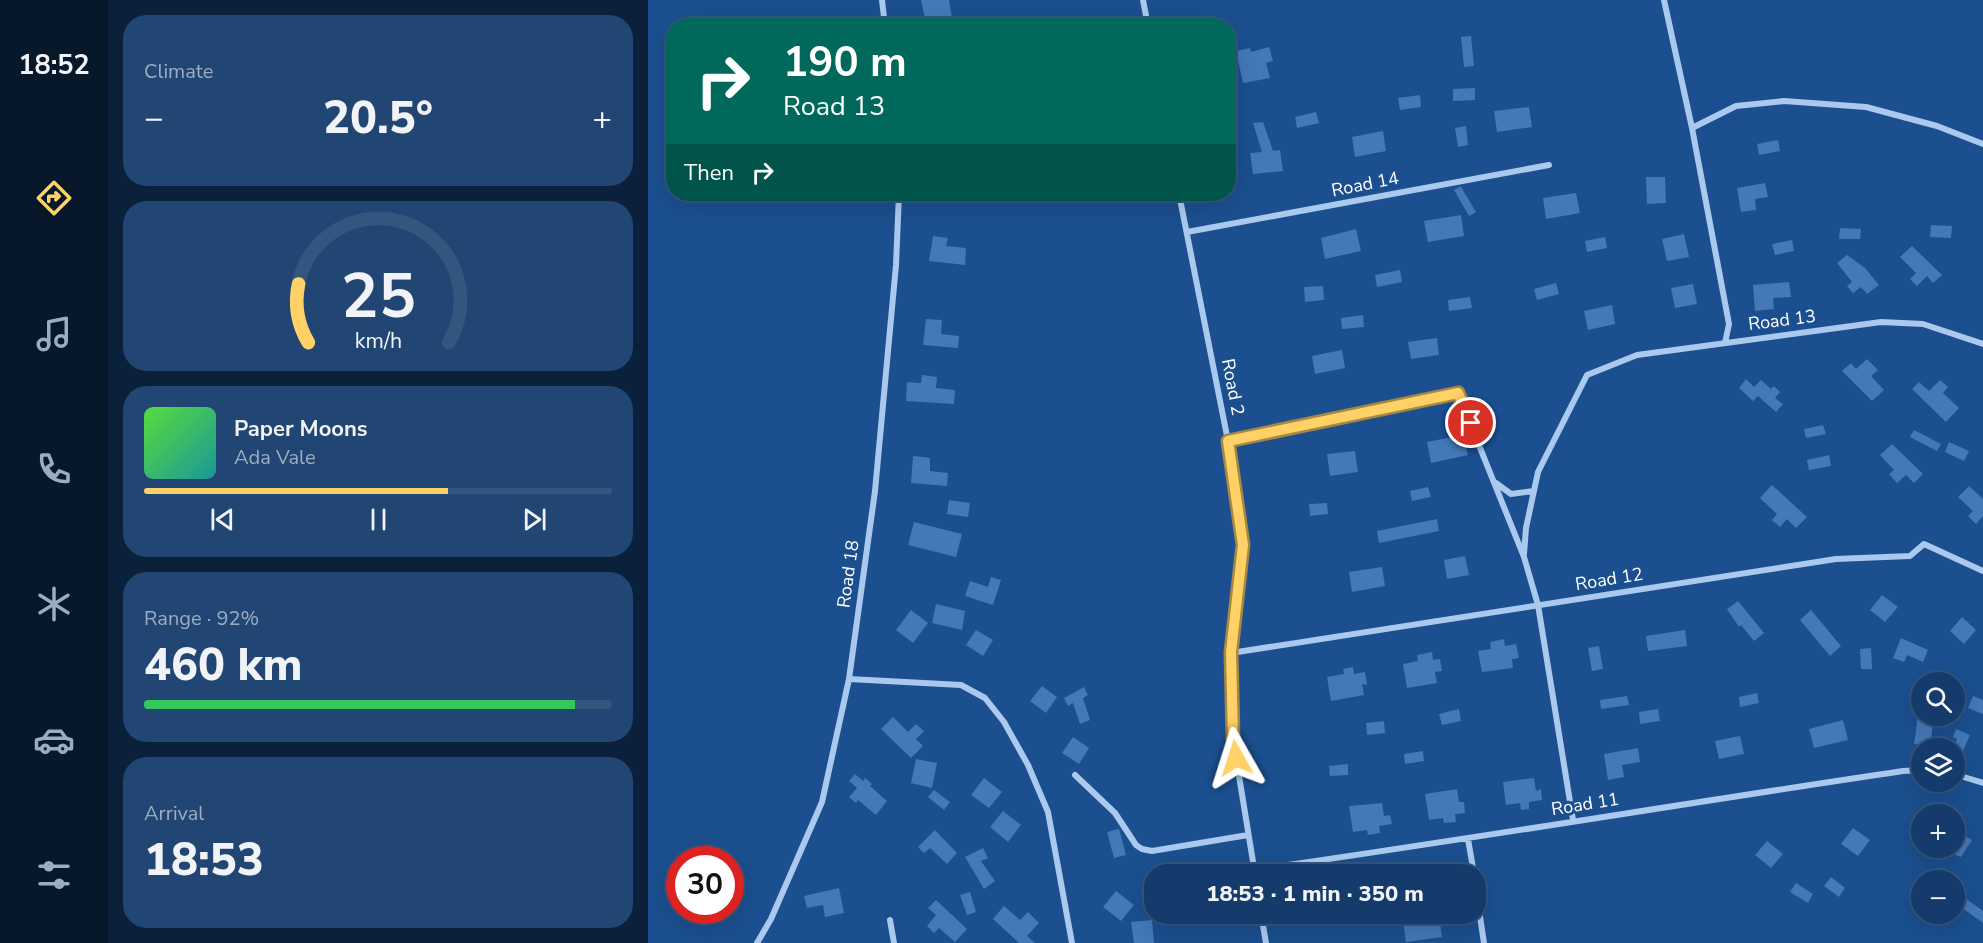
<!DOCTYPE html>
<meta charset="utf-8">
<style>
body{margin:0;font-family:"Nunito Sans",sans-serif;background:#214673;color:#f1f3f6;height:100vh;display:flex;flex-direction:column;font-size:22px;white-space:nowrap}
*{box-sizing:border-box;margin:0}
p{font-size:20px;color:#9dadc1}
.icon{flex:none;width:33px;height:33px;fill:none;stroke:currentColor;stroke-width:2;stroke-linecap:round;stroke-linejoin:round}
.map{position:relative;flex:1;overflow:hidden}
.panel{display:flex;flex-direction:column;gap:15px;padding:15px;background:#0b203b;width:540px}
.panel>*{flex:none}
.top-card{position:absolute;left:18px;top:18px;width:570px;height:183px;border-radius:24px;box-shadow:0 6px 24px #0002,0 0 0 2px #33557e;background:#00695c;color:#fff;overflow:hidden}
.tools{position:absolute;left:1263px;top:672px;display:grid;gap:12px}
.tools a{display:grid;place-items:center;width:54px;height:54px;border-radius:50%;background:#143b6b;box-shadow:0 6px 24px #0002,0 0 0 2px #33557e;font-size:30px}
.speed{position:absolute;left:18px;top:846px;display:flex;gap:12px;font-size:30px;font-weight:700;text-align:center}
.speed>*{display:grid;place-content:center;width:78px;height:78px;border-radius:50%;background:#143b6b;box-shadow:0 6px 24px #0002,0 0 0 2px #33557e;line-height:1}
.speed .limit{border:9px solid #d22;background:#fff;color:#111}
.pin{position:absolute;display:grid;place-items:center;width:51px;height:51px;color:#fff;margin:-26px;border:3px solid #fff;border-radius:50%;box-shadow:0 2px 6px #0007}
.me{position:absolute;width:66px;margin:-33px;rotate:354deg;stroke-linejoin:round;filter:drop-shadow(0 0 4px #0008)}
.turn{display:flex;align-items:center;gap:21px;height:126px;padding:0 18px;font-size:27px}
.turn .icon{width:78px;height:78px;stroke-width:2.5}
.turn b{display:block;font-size:42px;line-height:51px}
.then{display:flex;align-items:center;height:57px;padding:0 18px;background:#0003;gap:12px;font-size:22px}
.big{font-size:45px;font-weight:800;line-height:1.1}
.panel .card{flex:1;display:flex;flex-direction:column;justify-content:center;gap:9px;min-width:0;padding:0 21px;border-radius:24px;background:#214673}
.panel .dial{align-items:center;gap:0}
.dial svg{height:156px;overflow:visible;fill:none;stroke:#33557e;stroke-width:7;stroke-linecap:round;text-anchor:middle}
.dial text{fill:#f1f3f6;stroke:none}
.song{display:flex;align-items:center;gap:18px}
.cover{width:72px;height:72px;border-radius:9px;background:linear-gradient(135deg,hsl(110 70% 55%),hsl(180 70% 35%))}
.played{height:6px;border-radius:3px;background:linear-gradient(90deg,#ffd166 65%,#33557e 65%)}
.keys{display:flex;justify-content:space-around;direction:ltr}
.heat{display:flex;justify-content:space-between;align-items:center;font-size:33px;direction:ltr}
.charge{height:9px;border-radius:4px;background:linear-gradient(90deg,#34c759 92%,#33557e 0)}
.trip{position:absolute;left:496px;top:864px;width:342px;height:60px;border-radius:24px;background:#143b6b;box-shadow:0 6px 24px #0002,0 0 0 2px #33557e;font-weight:800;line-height:60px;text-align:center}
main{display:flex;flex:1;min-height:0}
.tabs{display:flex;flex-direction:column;width:108px;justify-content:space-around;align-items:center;background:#08182b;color:#9dadc1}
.tabs .icon{width:42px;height:42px}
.tabs .active{color:#ffd166}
.tabs b{font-size:27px;color:#f1f3f6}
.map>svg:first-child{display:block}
</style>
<main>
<nav class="tabs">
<b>18:52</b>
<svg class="icon active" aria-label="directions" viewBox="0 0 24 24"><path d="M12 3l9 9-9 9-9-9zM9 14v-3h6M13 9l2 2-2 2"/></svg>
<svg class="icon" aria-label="music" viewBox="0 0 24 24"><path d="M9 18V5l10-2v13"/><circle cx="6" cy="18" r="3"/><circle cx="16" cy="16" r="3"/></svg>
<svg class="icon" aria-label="phone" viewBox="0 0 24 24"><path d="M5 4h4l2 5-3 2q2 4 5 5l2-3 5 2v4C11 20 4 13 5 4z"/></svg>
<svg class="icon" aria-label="climate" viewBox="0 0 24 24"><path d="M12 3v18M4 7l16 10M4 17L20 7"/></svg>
<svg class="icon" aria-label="car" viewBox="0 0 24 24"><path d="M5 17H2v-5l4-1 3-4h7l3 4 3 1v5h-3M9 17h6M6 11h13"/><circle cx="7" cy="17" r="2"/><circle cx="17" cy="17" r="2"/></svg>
<svg class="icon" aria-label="filters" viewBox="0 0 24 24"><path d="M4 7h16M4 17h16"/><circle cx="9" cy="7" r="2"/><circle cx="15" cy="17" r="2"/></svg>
</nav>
<section class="panel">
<div class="card"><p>Climate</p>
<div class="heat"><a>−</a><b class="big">20.5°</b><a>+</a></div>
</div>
<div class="card dial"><svg viewBox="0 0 100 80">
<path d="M14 69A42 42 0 1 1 86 69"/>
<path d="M14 69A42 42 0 0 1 9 39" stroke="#ffd166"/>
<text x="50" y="56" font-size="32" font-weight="700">25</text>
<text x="50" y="72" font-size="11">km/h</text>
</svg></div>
<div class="card">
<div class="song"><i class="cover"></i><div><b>Paper Moons</b><p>Ada Vale</p></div></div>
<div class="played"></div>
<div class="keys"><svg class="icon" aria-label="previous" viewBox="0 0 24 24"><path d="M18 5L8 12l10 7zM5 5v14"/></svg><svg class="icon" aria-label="pause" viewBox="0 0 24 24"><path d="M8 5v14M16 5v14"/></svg><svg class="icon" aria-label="next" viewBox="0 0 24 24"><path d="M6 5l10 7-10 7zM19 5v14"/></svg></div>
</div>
<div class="card"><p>Range · 92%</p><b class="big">460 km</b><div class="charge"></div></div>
<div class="card"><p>Arrival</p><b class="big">18:53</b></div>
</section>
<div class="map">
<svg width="1335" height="943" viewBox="0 0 1335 943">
<rect width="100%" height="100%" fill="#1b4f8f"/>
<path fill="#4478b7" d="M 273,0 L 301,0 L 305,24 L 290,26 L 289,22 L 278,24 Z
M 823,36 L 826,66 L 816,67 L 813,37 Z
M 621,47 L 625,61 L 618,63 L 622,78 L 595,83 L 588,51 L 602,48 L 603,52 Z
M 827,88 L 827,100 L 805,101 L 805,89 Z
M 772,95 L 773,107 L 752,110 L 750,98 Z
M 881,107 L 884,127 L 849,132 L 846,111 Z
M 668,112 L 671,123 L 649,128 L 647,117 Z
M 615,122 L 625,151 L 632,150 L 635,171 L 605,174 L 602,153 L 614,152 L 605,123 Z
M 818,126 L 820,145 L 810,147 L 807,128 Z
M 735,131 L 738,151 L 707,157 L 704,137 Z
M 1130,140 L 1132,151 L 1111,155 L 1109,144 Z
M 998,177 L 1017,177 L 1018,203 L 999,204 Z
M 1117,183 L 1120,197 L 1107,199 L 1108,210 L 1093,212 L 1089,188 Z
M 811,187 L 813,187 L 828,212 L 821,216 L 806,190 Z
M 928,193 L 932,213 L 898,219 L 895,198 Z
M 813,215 L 816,236 L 780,242 L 776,221 Z
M 1283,225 L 1304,226 L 1303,238 L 1282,237 Z
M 1192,228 L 1213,229 L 1212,239 L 1191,239 Z
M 708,229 L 713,251 L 677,259 L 673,238 Z
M 1036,234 L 1041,257 L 1019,261 L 1014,239 Z
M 285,236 L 300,238 L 298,246 L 318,248 L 317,265 L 281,261 Z
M 957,237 L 959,248 L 939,252 L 937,241 Z
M 1144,240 L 1146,251 L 1127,255 L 1124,244 Z
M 1264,246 L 1294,275 L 1285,283 L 1279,276 L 1269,286 L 1262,279 L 1268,273 L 1252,257 Z
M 1199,255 L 1217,268 L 1231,285 L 1219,294 L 1213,287 L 1205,293 L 1199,286 L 1204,282 L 1189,263 Z
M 752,270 L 754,282 L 729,287 L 727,275 Z
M 1141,282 L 1143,297 L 1125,298 L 1126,309 L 1107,311 L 1105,285 Z
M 908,283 L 911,294 L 889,300 L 886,289 Z
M 1045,284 L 1049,304 L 1027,308 L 1023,288 Z
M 675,286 L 676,300 L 657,302 L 656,287 Z
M 822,297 L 824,308 L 801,311 L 800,300 Z
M 964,305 L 967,324 L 940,330 L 936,311 Z
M 715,315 L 716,327 L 694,329 L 693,318 Z
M 278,319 L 294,320 L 293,334 L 311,336 L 310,348 L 275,345 Z
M 789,338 L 791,355 L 763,359 L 760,342 Z
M 694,350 L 697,368 L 667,374 L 664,356 Z
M 1219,359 L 1230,370 L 1223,376 L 1236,390 L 1224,401 L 1194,371 L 1203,363 L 1208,369 Z
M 274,375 L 289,377 L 288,388 L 307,390 L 306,404 L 258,401 L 259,382 L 273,383 Z
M 1098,379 L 1106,387 L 1113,380 L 1123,389 L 1126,386 L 1132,392 L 1127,398 L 1135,404 L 1128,412 L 1110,396 L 1105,401 L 1091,388 Z
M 1292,380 L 1300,387 L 1295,393 L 1311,408 L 1298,422 L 1264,389 L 1271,382 L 1281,391 Z
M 1175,425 L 1178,434 L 1158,438 L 1156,429 Z
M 1266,430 L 1293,444 L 1289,451 L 1262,437 Z
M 815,435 L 820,455 L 783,463 L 779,442 Z
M 1301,442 L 1321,451 L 1316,461 L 1297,452 Z
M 1244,444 L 1275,474 L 1266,483 L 1258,475 L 1249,483 L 1241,474 L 1246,470 L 1232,455 Z
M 707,451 L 710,472 L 682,476 L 679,454 Z
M 1181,455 L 1183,466 L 1161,470 L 1159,460 Z
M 265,456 L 282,458 L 282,471 L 300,473 L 299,486 L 263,483 Z
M 1124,485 L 1159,517 L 1148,528 L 1139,519 L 1132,527 L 1124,520 L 1129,514 L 1112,498 Z
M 1321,486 L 1335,499 L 1335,516 L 1328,524 L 1320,516 L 1325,511 L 1310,497 Z
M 780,487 L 783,497 L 764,501 L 762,491 Z
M 301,500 L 322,503 L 320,517 L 299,514 Z
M 679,503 L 680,514 L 662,516 L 661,504 Z
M 789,519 L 791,531 L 731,543 L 729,531 Z
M 266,522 L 314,534 L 308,557 L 260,545 Z
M 817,556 L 821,575 L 799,579 L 796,560 Z
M 734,567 L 737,586 L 704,592 L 701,572 Z
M 343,577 L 353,580 L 345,605 L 317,596 L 322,581 L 340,587 Z
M 1234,595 L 1250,607 L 1237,622 L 1222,610 Z
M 1090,601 L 1116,633 L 1106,641 L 1093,625 L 1091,627 L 1079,609 Z
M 288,604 L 317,611 L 314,630 L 284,623 Z
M 263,610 L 280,623 L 265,643 L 248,630 Z
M 1163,610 L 1193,646 L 1182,656 L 1152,620 Z
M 1314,617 L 1328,630 L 1316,644 L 1302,631 Z
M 328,630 L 345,640 L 335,656 L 318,645 Z
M 1037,630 L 1039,646 L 1000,651 L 998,636 Z
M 1253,638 L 1280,650 L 1275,662 L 1259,655 L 1256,662 L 1245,658 Z
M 856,639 L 857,646 L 868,644 L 871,658 L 864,659 L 865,668 L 834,672 L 830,651 L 843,649 L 842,642 Z
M 951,646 L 955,669 L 944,671 L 940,648 Z
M 1223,648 L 1224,669 L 1213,669 L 1212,649 Z
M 784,652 L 785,660 L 792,659 L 794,671 L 787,672 L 789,683 L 759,688 L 755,664 L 770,661 L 769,655 Z
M 705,667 L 706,674 L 717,672 L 719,685 L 714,684 L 716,695 L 683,701 L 679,677 L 696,674 L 695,669 Z
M 394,686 L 409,697 L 398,713 L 382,701 Z
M 436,687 L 440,695 L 435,698 L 442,720 L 432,724 L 425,703 L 420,706 L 416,698 Z
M 1109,693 L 1111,703 L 1092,707 L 1091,697 Z
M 979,696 L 981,705 L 953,709 L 952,700 Z
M 1325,696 L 1335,700 L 1335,714 L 1320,708 Z
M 811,709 L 813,721 L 794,725 L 791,714 Z
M 1010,709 L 1012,721 L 992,724 L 991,712 Z
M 1270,716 L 1286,716 L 1282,746 L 1266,744 Z
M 245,717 L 260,732 L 268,724 L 276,731 L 268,739 L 275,746 L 263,758 L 233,729 Z
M 1195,720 L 1200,740 L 1166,748 L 1161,729 Z
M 736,721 L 737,733 L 719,735 L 718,723 Z
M 1308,729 L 1322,735 L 1314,753 L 1305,748 L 1309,739 L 1305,737 Z
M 1092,736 L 1096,754 L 1071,759 L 1067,741 Z
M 425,737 L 441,748 L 431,764 L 414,753 Z
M 990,748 L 992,762 L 974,765 L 976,777 L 960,780 L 956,754 Z
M 775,751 L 776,761 L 757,764 L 756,754 Z
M 268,759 L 289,763 L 284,788 L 263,783 Z
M 700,764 L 700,775 L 682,776 L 681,766 Z
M 207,774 L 215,781 L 217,778 L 224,784 L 222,786 L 239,801 L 228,815 L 210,800 L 208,803 L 201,797 L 209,788 L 201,781 Z
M 336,778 L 354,792 L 341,808 L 323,795 Z
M 886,778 L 888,791 L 893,789 L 894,800 L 881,802 L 881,809 L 873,810 L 872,803 L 858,805 L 855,782 Z
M 809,789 L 811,802 L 816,802 L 817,813 L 807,814 L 808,822 L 796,823 L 795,818 L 781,820 L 777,794 Z
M 286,790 L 302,802 L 296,810 L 280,797 Z
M 734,803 L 736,816 L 742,815 L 744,824 L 731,826 L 732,833 L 720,835 L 719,830 L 705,832 L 701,806 Z
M 355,811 L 373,825 L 360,842 L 342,827 Z
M 1205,828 L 1222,840 L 1210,856 L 1193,844 Z
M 471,829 L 478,855 L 466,858 L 459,832 Z
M 287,830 L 309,853 L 299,864 L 282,848 L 276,853 L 270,847 Z
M 1306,830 L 1324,840 L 1313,857 L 1306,854 Z
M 1119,841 L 1135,854 L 1123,868 L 1107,855 Z
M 335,848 L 340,858 L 333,861 L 347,881 L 336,889 L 317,857 Z
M 1183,877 L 1197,888 L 1191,897 L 1176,886 Z
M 1148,883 L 1165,894 L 1160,903 L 1142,892 Z
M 191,888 L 196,913 L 177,917 L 175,905 L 159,908 L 156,896 Z
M 1306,890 L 1335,911 L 1335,923 L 1306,902 Z
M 468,891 L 486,905 L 473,921 L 455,907 Z
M 322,892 L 328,912 L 319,915 L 312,895 Z
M 288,900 L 319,929 L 307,942 L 291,928 L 286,933 L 279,926 L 288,915 L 280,908 Z
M 356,906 L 372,920 L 380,912 L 391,923 L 379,936 L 387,943 L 371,943 L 345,919 Z
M 791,916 L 794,937 L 758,942 L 755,921 Z
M 504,920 L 506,943 L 486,943 L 483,922 Z"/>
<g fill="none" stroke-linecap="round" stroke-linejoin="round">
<path stroke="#a9c9ee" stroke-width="6" d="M 234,0 L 237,26
M 495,0 L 500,26
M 1016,0 L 1044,128 L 1081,324 L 1077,343
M 1044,128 L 1088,106 L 1136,101 L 1218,107 L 1289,126 L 1335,144
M 531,194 L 580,441 L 595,545 L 583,653 L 585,739 L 607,874
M 539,232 L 901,165
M 580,441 L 810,393 L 876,557 L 890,605 L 925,820
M 848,483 L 863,494 L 886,491
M 876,554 L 878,528 L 890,472 L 939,375 L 989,355 L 1233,322 L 1275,324 L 1335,344
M 583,653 L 1188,559 L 1262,556 L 1276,544 L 1335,571
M 201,679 L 313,685 L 337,698 L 356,722 L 380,765 L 400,812 L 424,943
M 1306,774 L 1335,783
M 427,775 L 467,813 L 488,845 L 494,849 L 504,851 L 600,835
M 820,839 L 826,874
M 606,870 C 823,839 1039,803 1255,771 L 1274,770
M 828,890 L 836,943
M 613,914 L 618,943
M 242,920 L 246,943
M 109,943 L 123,919 L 174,802 L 201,679 L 227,491 L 248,265 L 251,194"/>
</g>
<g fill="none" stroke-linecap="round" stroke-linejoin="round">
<g stroke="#a68842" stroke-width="15">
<path id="route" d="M 588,758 L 585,739 L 583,652 L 595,545 L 580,441 L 810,393 L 823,423"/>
</g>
<use href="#route" stroke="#ffd166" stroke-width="10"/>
</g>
<g text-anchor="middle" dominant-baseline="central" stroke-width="6" stroke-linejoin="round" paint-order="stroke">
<g font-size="18" fill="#fff" stroke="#1b4f8f">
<text transform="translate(717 184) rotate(-11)">Road 14</text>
<text transform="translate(1134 320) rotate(-7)">Road 13</text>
<text transform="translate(585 387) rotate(79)">Road 2</text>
<text transform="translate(200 574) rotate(-82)">Road 18</text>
<text transform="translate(961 579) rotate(-9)">Road 12</text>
<text transform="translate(937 804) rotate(-9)">Road 11</text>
</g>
</g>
</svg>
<div class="tools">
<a><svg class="icon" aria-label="search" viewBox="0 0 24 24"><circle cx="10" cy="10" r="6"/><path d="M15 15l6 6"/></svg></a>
<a><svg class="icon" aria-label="layers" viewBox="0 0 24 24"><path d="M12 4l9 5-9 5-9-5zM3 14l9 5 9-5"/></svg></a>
<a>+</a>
<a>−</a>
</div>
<div class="speed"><div class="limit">30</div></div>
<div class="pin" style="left:823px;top:423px;background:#d93025"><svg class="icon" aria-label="arrive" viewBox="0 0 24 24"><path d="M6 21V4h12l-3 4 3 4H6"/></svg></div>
<svg class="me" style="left:588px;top:758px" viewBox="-20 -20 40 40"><path d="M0-17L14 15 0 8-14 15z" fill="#ffd166" stroke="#fff" stroke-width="4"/></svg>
<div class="trip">18:53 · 1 min · 350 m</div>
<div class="top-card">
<div class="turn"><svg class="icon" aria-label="right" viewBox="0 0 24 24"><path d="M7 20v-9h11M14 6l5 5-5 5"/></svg><div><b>190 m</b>Road 13</div></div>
<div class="then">Then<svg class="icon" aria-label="right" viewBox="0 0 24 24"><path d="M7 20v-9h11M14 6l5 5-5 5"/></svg></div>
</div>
</div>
</main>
